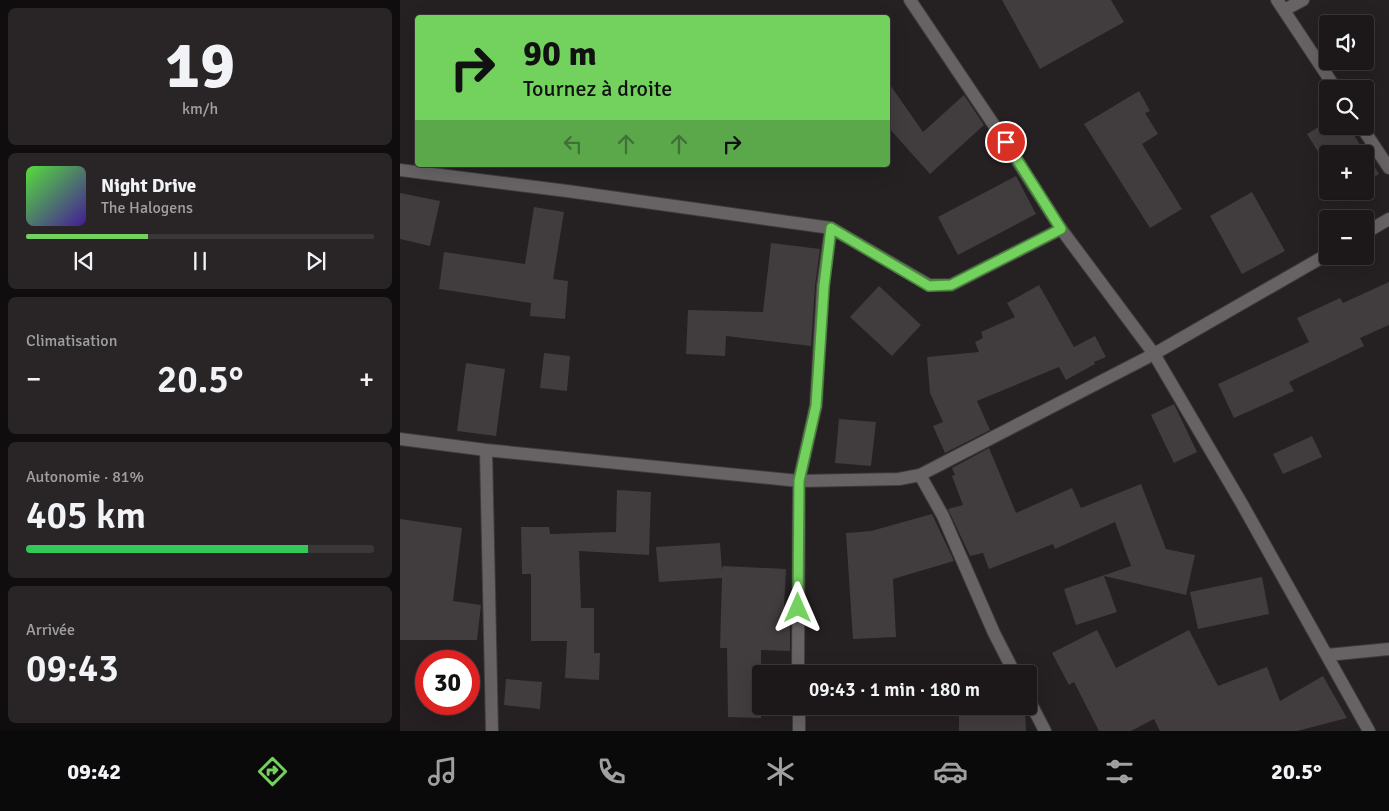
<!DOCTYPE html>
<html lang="fr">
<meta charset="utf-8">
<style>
body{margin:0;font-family:Signika,sans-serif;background:#292527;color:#f1f3f6;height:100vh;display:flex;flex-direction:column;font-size:19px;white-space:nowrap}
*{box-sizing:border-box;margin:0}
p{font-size:16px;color:#a0a0a2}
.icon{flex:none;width:28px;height:28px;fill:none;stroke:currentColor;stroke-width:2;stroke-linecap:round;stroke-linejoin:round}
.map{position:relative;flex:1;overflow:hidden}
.details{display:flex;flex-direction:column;gap:8px;padding:8px;background:#0f0d0e;width:400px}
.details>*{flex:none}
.guide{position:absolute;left:15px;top:15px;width:475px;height:152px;border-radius:5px;box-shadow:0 5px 20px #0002,0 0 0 1px #3a3739;background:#72d25d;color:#111;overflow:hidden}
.controls{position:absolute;left:919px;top:15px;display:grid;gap:10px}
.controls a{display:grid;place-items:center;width:55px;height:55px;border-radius:5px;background:#1c181a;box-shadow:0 5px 20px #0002,0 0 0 1px #3a3739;font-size:25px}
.speed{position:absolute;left:15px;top:650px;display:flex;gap:10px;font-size:25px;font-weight:700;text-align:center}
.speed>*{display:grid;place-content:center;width:65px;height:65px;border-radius:50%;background:#1c181a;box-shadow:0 5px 20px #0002,0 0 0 1px #3a3739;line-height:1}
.speed .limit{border:8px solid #d22;background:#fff;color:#111}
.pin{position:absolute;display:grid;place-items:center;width:42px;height:42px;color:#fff;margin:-21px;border:2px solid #fff;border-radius:50%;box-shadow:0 1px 5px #0007}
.me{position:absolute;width:55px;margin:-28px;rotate:0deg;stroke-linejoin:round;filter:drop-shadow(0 0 4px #0008)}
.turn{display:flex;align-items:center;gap:18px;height:105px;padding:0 25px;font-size:22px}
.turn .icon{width:65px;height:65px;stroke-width:2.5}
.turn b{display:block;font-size:35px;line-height:42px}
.lanes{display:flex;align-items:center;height:48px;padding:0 25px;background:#0003;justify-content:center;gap:25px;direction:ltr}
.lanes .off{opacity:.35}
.big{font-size:38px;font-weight:600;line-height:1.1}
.details .widget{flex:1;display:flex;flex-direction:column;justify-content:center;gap:8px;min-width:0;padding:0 18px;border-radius:8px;background:#292527}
.details .dial{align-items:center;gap:0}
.dial b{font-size:65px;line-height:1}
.song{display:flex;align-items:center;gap:15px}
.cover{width:60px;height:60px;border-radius:8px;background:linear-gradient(135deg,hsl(110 70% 55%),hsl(260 70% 35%))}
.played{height:5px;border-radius:2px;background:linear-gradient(90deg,#72d25d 35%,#3a3739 35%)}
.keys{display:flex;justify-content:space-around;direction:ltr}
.heat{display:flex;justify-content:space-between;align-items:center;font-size:28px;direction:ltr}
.charge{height:8px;border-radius:4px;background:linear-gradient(90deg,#34c759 81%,#3a3739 0)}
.trip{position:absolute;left:352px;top:665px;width:285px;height:50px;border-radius:5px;background:#1c181a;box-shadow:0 5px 20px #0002,0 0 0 1px #3a3739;font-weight:600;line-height:50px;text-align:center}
.menu{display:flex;height:80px;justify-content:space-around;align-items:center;background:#0b0a0a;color:#a0a0a2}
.menu .icon{width:35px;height:35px}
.menu .on{color:#72d25d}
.menu b{font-size:22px;color:#f1f3f6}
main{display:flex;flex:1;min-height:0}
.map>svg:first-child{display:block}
</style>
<main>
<section class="details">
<div class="widget dial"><b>19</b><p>km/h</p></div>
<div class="widget">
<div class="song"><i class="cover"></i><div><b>Night Drive</b><p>The Halogens</p></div></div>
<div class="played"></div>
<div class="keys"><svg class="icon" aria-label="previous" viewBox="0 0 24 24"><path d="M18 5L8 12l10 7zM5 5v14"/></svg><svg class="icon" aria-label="pause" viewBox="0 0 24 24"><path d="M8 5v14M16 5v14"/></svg><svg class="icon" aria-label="next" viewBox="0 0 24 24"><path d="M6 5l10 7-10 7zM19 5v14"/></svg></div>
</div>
<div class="widget"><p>Climatisation</p>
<div class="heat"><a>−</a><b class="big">20.5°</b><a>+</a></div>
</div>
<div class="widget"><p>Autonomie · 81%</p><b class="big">405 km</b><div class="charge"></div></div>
<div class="widget"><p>Arrivée</p><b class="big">09:43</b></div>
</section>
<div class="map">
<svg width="989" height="731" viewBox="0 0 989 731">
<rect width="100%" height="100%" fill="#252022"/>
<path fill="#413c3e" d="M 602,0 L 711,0 L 724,22 L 640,69 Z
M 488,82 L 523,132 L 564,95 L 584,125 L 530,174 L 488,127 Z
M 739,91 L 750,111 L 745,113 L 758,134 L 742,144 L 782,209 L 750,228 L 684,124 Z
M 920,126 L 948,126 L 979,174 L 965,182 L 965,154 L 928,154 L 928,182 L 918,167 L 925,163 L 907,134 Z
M 616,176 L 636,214 L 558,255 L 538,217 Z
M 852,192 L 885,251 L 842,274 L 810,216 Z
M 0,193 L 40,201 L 30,246 L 0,239 Z
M 134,207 L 164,212 L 153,279 L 168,281 L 165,319 L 130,316 L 131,303 L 39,289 L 44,252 L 125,264 Z
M 371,243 L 420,249 L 415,286 L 411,346 L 326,336 L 325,356 L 286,354 L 288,310 L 363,312 Z
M 989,282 L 989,325 L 960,338 L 964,346 L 889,382 L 894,391 L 834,418 L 818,384 L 909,342 L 897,318 L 940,298 L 943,303 Z
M 639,285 L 674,347 L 695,336 L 706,357 L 694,362 L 695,364 L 666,380 L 659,367 L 577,401 L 590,430 L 545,453 L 533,426 L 543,422 L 530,393 L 527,357 L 579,352 L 575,342 L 583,338 L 581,332 L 615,317 L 607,303 Z
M 479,286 L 521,325 L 492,356 L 450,317 Z
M 144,353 L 170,356 L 167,391 L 140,388 Z
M 66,363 L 105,369 L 96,436 L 57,431 Z
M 774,404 L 797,452 L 774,463 L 751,415 Z
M 439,419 L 476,422 L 471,466 L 435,463 Z
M 912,436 L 922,457 L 883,474 L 873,454 Z
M 589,448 L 616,513 L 672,488 L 681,508 L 741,484 L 766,549 L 795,555 L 786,595 L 704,576 L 717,612 L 676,625 L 664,589 L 731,566 L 715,522 L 655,549 L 653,544 L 589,569 L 583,553 L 570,556 L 548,509 L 563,505 L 552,476 L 555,475 L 552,468 Z
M 217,490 L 251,492 L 249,555 L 179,551 L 181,608 L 194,608 L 194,653 L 200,653 L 199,680 L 165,678 L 167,641 L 131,641 L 131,574 L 122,574 L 121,527 L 149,527 L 150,534 L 216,532 Z
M 532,514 L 554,561 L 493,579 L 496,637 L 453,639 L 446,533 L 471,531 Z
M 0,519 L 62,528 L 53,601 L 81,605 L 77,640 L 0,640 Z
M 320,543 L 322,570 L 323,566 L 386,569 L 384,607 L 390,607 L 390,651 L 361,650 L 361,718 L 328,717 L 327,648 L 320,648 L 322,578 L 259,582 L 256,547 Z
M 862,577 L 869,614 L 798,629 L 790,592 Z
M 697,630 L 716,668 L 789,630 L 818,686 L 867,667 L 880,701 L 923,676 L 947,718 L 897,731 L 760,731 L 754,719 L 731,731 L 699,731 L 674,682 L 669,685 L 652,653 Z
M 106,679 L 142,682 L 140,709 L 104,705 Z
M 625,710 L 626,731 L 559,731 L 559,713 Z"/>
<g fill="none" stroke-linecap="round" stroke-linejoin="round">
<g stroke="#3e3b3c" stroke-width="14">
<path id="minor" d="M 877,0 L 936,89
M 884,10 L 903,0
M 961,126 L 989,168
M 0,170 L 167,191 L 431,228 L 529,285 L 551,285 L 661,229
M 965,233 L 989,219
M 0,439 L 86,450 L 399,481 L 499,479 L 520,475 L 754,354 L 928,254
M 86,450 L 92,731
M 520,475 L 543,516 L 594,633 L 615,674
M 927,655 L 989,649
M 398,674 L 399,481 L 416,405 L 423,286 L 431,228
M 629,700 L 645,731
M 399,706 L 399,731"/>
</g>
<g stroke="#3e3b3c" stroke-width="14">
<path id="tertiary" d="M 510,0 L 606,143 L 661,229 L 754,354 L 842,504 L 969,731"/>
</g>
<use href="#minor" stroke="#676264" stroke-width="12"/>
<use href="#tertiary" stroke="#676264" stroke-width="12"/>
</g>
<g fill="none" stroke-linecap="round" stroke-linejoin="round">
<g stroke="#4a883c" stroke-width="12">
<path id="route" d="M 398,608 L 399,481 L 416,406 L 424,286 L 431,228 L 529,286 L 551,285 L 661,229 L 606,142"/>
</g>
<use href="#route" stroke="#72d25d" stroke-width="9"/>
</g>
</svg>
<div class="controls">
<a><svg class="icon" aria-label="sound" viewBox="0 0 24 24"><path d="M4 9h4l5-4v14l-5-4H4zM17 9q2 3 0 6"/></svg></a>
<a><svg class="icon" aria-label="search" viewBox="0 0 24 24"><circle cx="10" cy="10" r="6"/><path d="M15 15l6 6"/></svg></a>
<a>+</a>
<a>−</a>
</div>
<div class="speed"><div class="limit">30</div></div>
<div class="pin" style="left:606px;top:142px;background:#d93025"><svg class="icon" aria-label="arrive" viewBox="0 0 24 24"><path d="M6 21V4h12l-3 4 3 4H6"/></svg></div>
<svg class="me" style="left:398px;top:608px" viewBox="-20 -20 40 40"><path d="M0-17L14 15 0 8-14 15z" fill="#72d25d" stroke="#fff" stroke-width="4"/></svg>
<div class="trip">09:43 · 1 min · 180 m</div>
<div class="guide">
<div class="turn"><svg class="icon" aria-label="right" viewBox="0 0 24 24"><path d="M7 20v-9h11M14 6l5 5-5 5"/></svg><div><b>90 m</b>Tournez à droite</div></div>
<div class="lanes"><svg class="icon off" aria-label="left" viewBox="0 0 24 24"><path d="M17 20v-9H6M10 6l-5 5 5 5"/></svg><svg class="icon off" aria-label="ahead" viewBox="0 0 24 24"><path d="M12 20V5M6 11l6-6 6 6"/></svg><svg class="icon off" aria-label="ahead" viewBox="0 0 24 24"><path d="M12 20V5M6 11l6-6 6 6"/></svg><svg class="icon" aria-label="right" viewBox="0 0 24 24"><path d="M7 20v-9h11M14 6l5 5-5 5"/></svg></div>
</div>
</div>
</main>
<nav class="menu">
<b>09:42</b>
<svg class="icon on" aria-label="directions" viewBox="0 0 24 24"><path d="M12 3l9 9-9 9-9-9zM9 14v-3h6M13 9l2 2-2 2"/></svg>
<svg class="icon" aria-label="music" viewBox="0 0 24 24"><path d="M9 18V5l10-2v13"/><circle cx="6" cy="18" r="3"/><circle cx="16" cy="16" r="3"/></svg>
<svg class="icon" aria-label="phone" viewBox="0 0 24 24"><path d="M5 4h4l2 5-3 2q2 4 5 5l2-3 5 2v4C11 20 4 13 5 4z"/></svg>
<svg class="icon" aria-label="climate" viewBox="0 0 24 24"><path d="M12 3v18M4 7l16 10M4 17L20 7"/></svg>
<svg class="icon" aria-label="car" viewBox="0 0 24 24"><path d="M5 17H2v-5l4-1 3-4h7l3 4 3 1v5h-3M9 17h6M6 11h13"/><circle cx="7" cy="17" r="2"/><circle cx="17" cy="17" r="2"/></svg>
<svg class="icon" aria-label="filters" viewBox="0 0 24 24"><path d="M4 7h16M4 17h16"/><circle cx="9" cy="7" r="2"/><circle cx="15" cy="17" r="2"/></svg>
<b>20.5°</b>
</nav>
